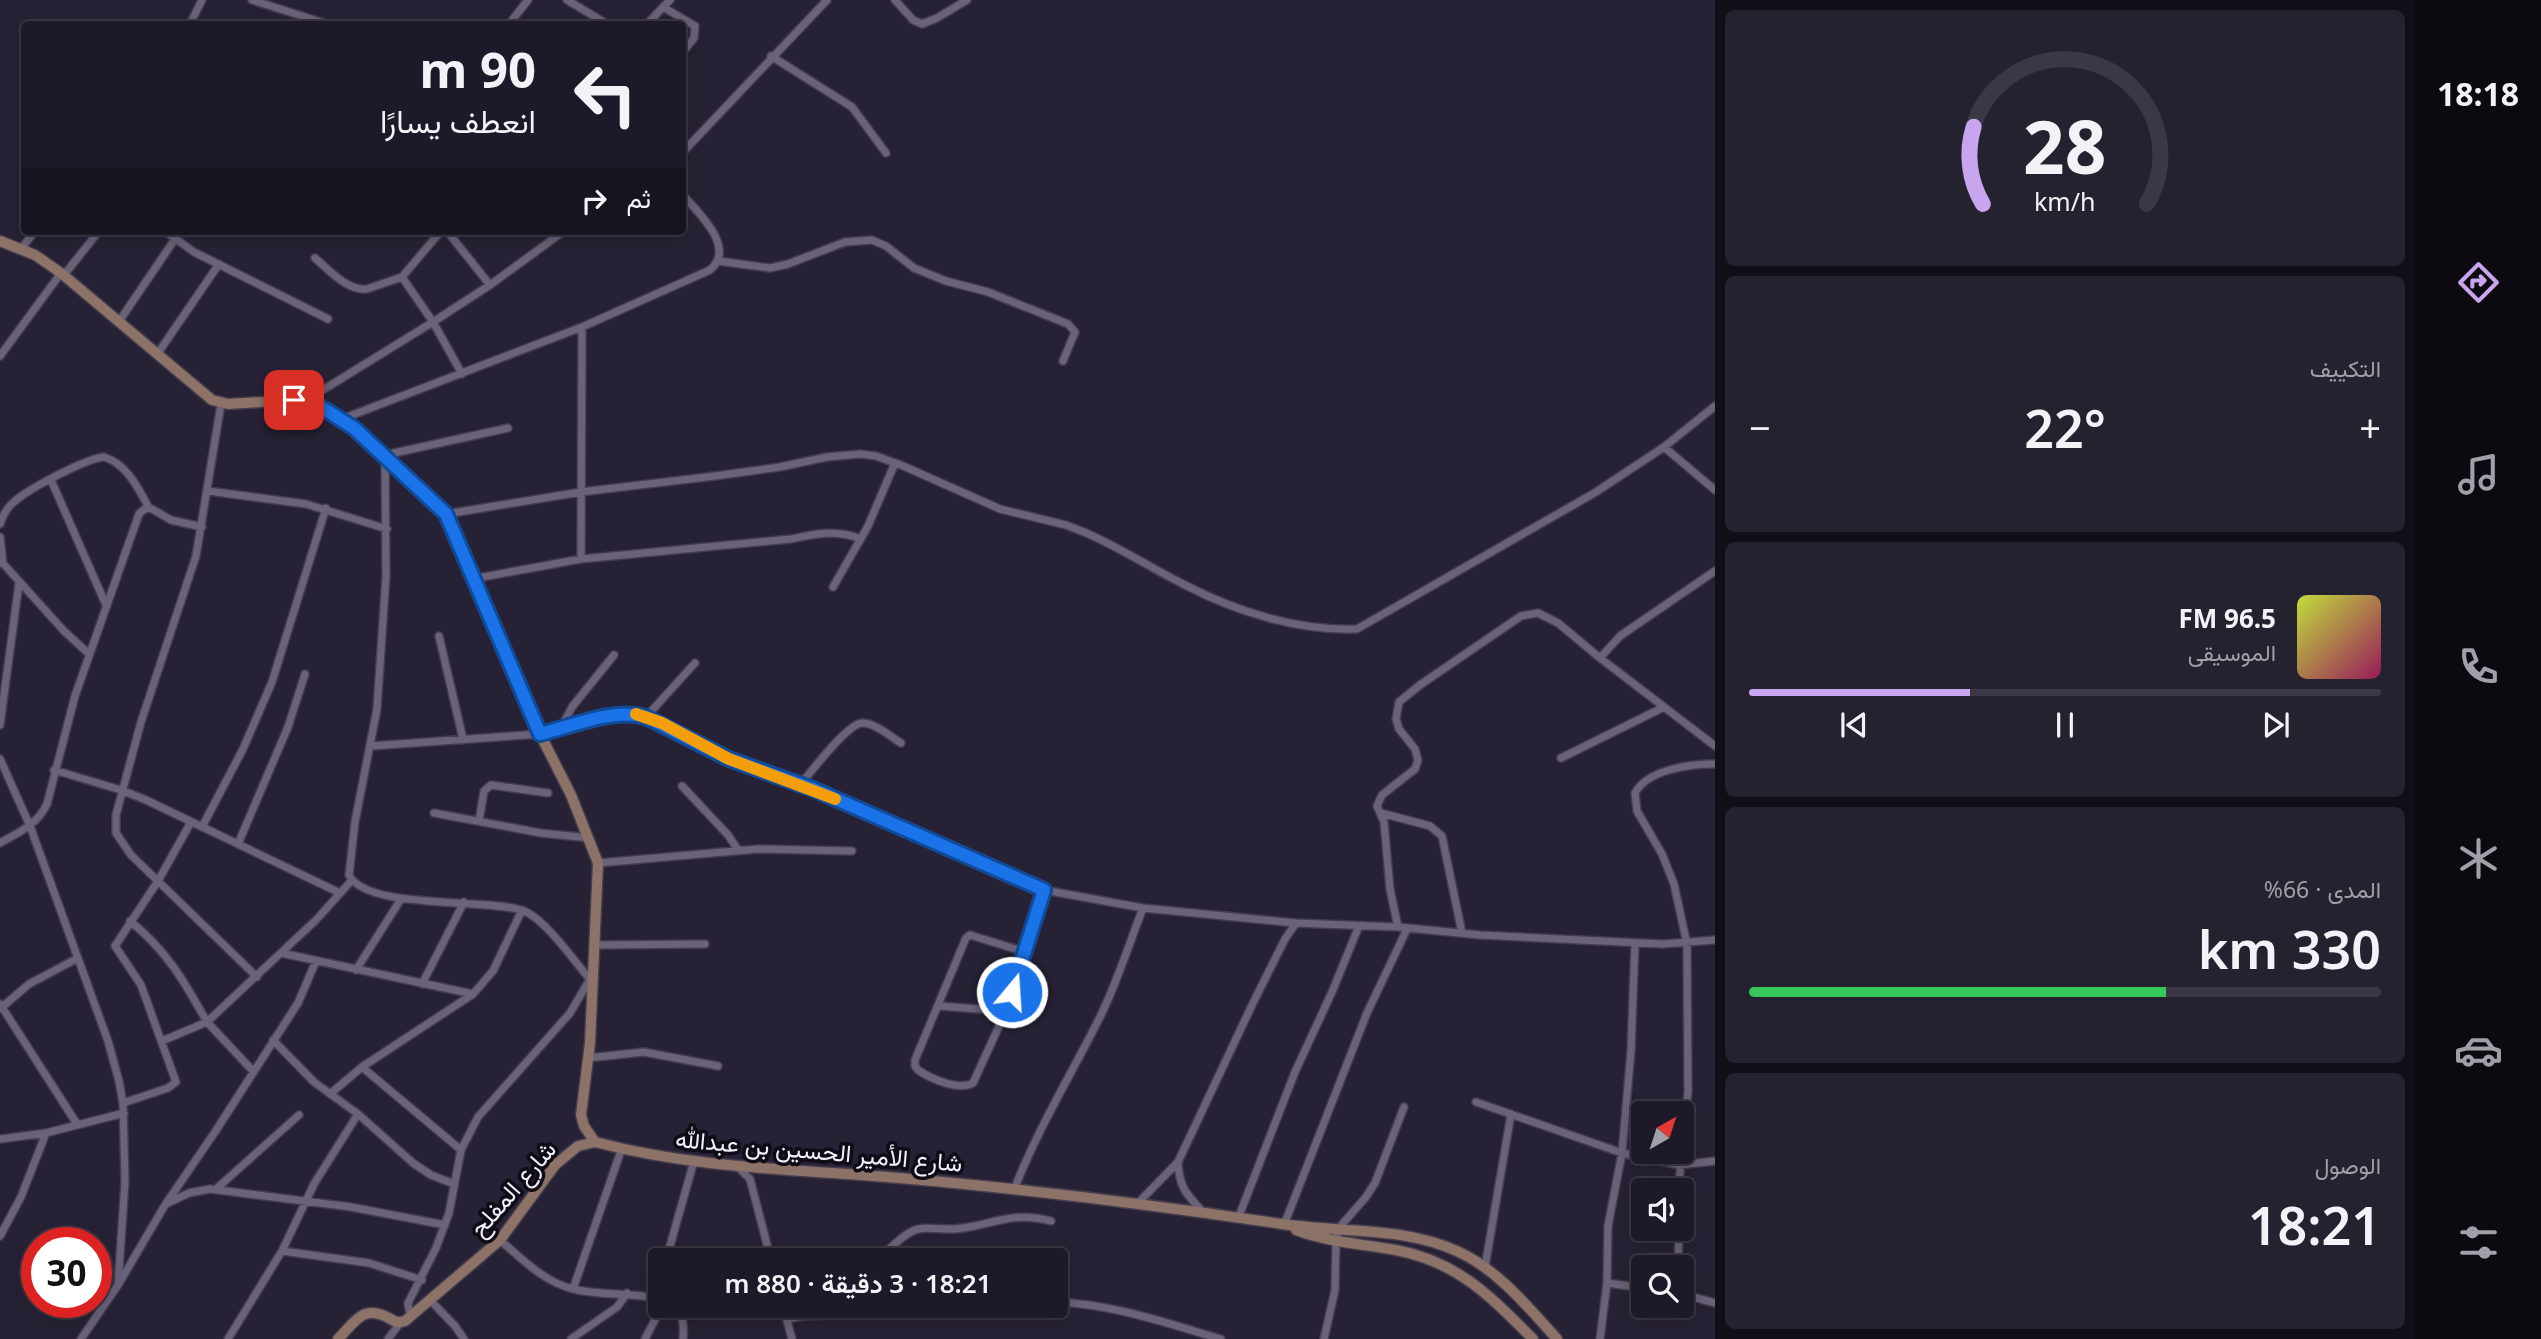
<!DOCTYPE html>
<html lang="ar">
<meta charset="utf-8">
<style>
body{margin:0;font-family:"Noto Sans",Vazirmatn,sans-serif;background:#252230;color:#f1f3f6;direction:rtl;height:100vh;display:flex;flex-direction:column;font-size:26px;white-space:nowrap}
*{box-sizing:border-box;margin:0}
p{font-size:23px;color:#a0a0a8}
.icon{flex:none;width:38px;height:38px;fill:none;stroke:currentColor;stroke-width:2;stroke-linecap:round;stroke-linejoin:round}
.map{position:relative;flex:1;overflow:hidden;direction:ltr}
.details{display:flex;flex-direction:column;gap:10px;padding:10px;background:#100e16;width:700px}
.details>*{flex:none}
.top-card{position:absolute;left:21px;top:21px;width:665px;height:214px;border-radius:7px;box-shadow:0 4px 18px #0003,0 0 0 2px #3b3845;direction:rtl;background:#1d1928;color:#f1f3f6;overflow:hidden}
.needle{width:46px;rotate:39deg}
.fabs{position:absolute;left:1631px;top:1101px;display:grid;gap:14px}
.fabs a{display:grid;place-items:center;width:63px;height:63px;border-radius:7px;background:#1d1928;box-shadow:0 4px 18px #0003,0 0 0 2px #3b3845;font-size:35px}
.speed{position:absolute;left:21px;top:1227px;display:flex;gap:14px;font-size:35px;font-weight:700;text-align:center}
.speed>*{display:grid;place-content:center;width:91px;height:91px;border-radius:50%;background:#1d1928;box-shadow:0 4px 18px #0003,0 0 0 2px #3b3845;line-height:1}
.speed .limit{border:10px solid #d22;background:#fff;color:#111}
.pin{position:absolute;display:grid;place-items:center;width:60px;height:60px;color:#fff;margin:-30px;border-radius:14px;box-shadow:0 4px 10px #0006}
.me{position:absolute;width:77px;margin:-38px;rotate:18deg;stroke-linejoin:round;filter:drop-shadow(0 0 5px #0008)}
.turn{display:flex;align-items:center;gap:24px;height:147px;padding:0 35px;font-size:32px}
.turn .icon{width:91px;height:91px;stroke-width:2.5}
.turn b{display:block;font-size:49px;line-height:60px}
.then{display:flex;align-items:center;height:66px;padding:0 35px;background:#0003;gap:14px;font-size:26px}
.big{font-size:52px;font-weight:600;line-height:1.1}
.details .card{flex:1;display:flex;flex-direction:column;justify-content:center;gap:10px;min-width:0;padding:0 24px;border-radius:10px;background:#252230}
.details .dial{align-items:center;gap:0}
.dial svg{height:182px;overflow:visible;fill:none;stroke:#3b3845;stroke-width:7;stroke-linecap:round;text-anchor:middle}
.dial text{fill:#f1f3f6;stroke:none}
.song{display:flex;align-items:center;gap:21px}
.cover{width:84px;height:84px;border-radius:10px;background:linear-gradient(135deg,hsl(70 70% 55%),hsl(330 70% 35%))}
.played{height:7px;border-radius:4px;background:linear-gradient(90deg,#c8a5ef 35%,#3b3845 35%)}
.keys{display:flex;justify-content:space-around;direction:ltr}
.heat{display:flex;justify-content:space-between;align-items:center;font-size:38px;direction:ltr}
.charge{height:10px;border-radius:5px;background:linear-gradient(90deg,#34c759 66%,#3b3845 0)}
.trip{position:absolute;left:648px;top:1248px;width:420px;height:70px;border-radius:7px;background:#1d1928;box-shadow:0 4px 18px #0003,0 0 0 2px #3b3845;font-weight:600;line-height:70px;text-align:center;direction:rtl}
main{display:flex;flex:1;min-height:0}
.tab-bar{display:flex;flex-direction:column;width:126px;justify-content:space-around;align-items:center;background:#0c0a10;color:#a0a0a8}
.tab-bar .icon{width:49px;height:49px}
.tab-bar .active{color:#c8a5ef}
.tab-bar b{font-size:32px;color:#f1f3f6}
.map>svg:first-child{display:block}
</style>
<main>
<nav class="tab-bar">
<b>18:18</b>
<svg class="icon active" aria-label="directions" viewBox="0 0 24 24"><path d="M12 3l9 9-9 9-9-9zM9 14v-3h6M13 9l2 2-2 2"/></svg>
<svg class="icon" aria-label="music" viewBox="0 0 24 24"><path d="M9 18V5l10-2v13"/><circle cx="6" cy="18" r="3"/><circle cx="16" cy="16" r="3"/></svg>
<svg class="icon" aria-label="phone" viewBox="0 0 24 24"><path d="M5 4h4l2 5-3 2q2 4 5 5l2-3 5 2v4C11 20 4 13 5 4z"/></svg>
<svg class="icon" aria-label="climate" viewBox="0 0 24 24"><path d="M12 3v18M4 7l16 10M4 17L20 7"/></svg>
<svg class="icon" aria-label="car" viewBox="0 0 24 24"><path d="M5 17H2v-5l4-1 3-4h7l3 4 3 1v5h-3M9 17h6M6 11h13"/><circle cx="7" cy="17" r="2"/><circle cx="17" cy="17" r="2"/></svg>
<svg class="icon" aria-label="filters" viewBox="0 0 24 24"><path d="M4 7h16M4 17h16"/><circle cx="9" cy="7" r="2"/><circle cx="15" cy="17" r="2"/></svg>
</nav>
<section class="details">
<div class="card dial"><svg viewBox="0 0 100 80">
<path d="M14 69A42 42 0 1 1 86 69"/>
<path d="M14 69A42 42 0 0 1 10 35" stroke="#c8a5ef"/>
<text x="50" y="56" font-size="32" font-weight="700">28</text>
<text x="50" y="72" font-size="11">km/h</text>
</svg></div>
<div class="card"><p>التكييف</p>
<div class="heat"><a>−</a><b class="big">22°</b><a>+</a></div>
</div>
<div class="card">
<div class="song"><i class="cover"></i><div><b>96.5 FM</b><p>الموسيقى</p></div></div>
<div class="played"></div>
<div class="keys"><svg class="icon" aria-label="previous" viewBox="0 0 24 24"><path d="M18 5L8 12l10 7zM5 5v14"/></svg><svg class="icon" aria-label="pause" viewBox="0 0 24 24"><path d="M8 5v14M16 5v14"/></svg><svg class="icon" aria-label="next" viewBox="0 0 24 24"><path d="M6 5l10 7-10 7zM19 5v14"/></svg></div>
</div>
<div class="card"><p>المدى · 66%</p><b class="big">330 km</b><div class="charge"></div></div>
<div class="card"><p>الوصول</p><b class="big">18:21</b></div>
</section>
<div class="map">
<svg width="1715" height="1339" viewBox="0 0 1715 1339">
<rect width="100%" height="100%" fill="#272135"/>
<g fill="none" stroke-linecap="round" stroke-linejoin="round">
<g stroke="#423c4d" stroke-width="10">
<path id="street" d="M 252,0 L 327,24
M 567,0 L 607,24
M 895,0 L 913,20 L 922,24 L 937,18 L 967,0
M 663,7 L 695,26 L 694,38 L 682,53
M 190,24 L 202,0
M 509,24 L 528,0
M 647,24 L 670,0
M 771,56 L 852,107 L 886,153
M 682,153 L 827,0
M 165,231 L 194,252 L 328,319
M 447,231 L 490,285
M 21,249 L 35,231
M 315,258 C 329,270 347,291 367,289 L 402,277 L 441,231
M 718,261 L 770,268 L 788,264 L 845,242 L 872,240 L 886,246 L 914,268 L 946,281 L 988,292 L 1068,324 L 1075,332 L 1063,361
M 64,275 L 99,231
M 120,320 L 175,239
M 158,353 L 219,264
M 0,356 L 61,273
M 462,374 L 433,322 L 490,285 L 564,231
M 305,401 L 433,322 L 402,277
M 221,404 L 196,556 L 141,722 L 116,815 L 116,833 L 131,855 L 257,977
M 342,419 L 582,327 L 710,270 C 737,247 698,213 682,194
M 508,428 L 385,455 L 386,576 L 377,709 L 355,822 L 349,875 C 367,910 483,898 521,910 C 544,916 576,964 593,983
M 1664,447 L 1715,490
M 51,480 L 106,605
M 208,491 L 306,504 L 387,529
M 446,514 L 581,492 L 715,476 L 780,467 L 827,457 L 860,454 L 876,456 L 901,465 L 1000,509 L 1066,525 L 1084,532 C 1119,547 1151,568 1185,585 C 1237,612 1298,631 1357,629 L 1596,492 L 1664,447 L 1715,406
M 0,524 C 3,515 7,507 15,501 C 30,488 85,459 104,457 C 127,464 138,488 149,508
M 0,537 L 3,564
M 581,559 L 582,327
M 0,560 L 64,631 L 89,654
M 472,579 L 581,559 L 791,539 C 815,534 837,529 861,539
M 833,587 L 868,526 L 895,463
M 439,636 L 463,739
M 1600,658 L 1620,636 L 1715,571
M 646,717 L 695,663
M 0,725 L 19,583
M 561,728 L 572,707 L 614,655
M 371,746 L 540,734 L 596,719 L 637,714 L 662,723 L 729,759 L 813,789 L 1044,890 L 1143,908 L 1296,923 L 1398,927 L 1480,935 L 1663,944 L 1715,940
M 1561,758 L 1664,707
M 0,759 L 30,826 L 108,1041 L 119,1081 L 123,1103 L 125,1182 L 118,1285
M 54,770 L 121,790 L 146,800 L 340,893
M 800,785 C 811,772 847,724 862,723 C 875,723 890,736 901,743
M 682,786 L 728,835 L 738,850
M 434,813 L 541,833 L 589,838
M 1381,813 L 1430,826 L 1442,836 L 1462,933
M 479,821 L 484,791 L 491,785 L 548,793
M 202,827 L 243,749 L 272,682 L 326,508
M 0,843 C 19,832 37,825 47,804 L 75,696 L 139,514 L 146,508 L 152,509 L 171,520 L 202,527
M 238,844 L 288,727 L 305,674
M 598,863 L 758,849 L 852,851
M 130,921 C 167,951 184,981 207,1022 L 162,1041
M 1398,927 L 1390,889 L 1384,822 L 1377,806 L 1382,795 L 1415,769 L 1418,760 L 1415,749 L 1399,729 L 1396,719 L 1399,702 L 1420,685 L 1521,616 L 1538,613 L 1558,623 L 1600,658 L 1715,746
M 595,945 L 705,944
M 1025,952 L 970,935 L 966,938 L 915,1060 L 915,1066 L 918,1070 C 931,1079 959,1091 973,1083 L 1006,1011 L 1044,890
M 281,953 L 473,994
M 356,970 L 401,899
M 422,984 L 464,902
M 0,1004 L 77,1124
M 939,1006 L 1006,1011
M 1,1008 L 29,984 L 78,958
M 273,1040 L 314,1082 L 358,1114 L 413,1163 L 431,1175 L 454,1184
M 588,1058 L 644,1052 L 718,1066
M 362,1067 L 461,1150
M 253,1071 L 207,1022 L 316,920 L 352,880
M 330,1094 L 362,1067 L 473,994 L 493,971 L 522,910
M 1476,1102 L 1622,1153 L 1631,1051 L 1635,943
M 123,1103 L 168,1088 L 176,1082 L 141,985 L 115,946 L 158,881 L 191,822
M 0,1139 L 46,1133
M 1682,1143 L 1688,1092 L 1687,944 L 1674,884 L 1662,854 L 1637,811 L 1635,793 C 1648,769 1691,764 1715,764
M 1178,1162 C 1179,1187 1186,1194 1203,1212
M 739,1168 L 750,1179 L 771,1260
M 216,1189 L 299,1115
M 1014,1190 C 1037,1130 1071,1075 1100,1017 C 1117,983 1129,944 1143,908
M 1679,1190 L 1681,1152
M 168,1203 L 189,1193 L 210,1189 L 351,1207 L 445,1225
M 1138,1203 L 1178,1162 L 1253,1003 L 1285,939 L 1296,923
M 1239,1216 L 1295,1072 L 1332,992 L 1359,926
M 1284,1225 L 1367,1013 L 1407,929
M 0,1236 L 21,1197 L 46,1133 L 124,1113
M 500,1240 C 522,1259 544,1282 573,1289 C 601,1296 631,1292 660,1299
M 282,1251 L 369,1263 L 422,1280
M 666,1260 L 694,1161
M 877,1260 C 888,1251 899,1238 911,1232 C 922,1225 941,1230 954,1229 C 991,1226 1011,1210 1051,1221
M 1485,1267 L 1511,1114
M 1678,1267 L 1679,1228
M 1607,1283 L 1643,1288
M 573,1289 L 622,1148
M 1682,1294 L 1715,1303
M 656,1298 L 660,1284
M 430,1300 L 455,1326 L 464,1339
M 1055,1302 C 1113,1304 1166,1323 1221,1339
M 674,1306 C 684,1316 684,1326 683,1339
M 783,1306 L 792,1339
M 413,1314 L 409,1310 L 408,1303 L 436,1248 L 449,1213 L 461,1150 L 478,1117 L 570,1013 L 590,979
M 804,1315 L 818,1306
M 787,1319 L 803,1316 L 908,1312 L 971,1306
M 81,1339 L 118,1285 L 165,1205 L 215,1132 L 298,1003 L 316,961
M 228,1339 L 282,1251 L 314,1184 L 358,1114
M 388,1339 L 400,1323
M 571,1339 L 617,1307 L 627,1293
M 645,1339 L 662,1306
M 1324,1339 L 1335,1290 L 1336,1241 L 1338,1229 L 1366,1197 L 1375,1183 L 1404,1107
M 1600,1339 L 1607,1283 L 1608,1226 L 1622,1153 L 1679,1165 L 1715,1161"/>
</g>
<g stroke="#423c4d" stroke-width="13">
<path id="secondary" d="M 0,241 L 35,255 L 61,273 L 212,400 L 228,404 L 294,400 L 321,407 L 354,428 L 446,514 L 540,734 L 571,795 L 598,863 L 590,1043 L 581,1115 L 584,1126 L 595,1142 C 697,1169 796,1169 899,1178 C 1027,1189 1155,1205 1282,1224 C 1341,1233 1404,1226 1459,1252 C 1498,1270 1529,1308 1557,1339
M 1296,1230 C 1328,1242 1362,1244 1396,1250 C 1458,1262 1490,1296 1533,1339
M 338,1339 C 356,1321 363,1304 389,1318 C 395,1322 398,1323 405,1321 L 500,1240 L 555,1165 L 578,1146 L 595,1142"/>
</g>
<use href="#street" stroke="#696279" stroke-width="7"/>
<use href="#secondary" stroke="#8d7367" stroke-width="10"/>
</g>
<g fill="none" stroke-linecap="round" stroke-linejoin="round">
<g stroke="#114b97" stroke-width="18">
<path id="route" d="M 294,400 L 321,407 L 354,428 L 446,514 L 540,734 C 573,726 613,708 646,717 L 729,759 L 813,789 L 1044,890 L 1012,992"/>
</g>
<use href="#route" stroke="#1a73e8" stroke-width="12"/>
<path stroke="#f59e0b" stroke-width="12" d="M 636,714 L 662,723 L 729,759 L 835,799"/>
</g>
<g text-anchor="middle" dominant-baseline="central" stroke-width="7" stroke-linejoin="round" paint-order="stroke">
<g font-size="24" fill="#f2eefc" stroke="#0f0c15">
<text transform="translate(819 1150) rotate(5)">شارع الأمير الحسين بن عبدالله</text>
<text transform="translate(512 1188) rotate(-49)">شارع المفلح</text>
</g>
</g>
</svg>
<div class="fabs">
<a><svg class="needle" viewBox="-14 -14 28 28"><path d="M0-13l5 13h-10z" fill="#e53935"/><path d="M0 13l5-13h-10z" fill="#a0a0a8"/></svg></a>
<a><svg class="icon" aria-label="sound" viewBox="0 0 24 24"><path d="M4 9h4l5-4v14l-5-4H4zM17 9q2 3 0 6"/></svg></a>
<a><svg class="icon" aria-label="search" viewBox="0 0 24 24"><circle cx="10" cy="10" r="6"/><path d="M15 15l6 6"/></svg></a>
</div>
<div class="speed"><div class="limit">30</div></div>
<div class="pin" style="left:294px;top:400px;background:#d93025"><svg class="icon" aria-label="arrive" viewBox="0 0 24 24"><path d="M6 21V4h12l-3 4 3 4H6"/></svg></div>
<svg class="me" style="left:1012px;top:992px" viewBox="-20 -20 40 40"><circle r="17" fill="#1a73e8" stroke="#fff" stroke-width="3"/><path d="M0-11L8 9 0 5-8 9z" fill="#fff"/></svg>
<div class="trip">18:21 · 3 دقيقة · 880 m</div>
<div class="top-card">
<div class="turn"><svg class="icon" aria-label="left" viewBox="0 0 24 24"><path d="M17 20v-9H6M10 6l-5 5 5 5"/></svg><div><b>90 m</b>انعطف يسارًا</div></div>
<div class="then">ثم<svg class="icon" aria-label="right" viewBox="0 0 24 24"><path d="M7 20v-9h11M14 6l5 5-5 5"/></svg></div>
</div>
</div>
</main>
